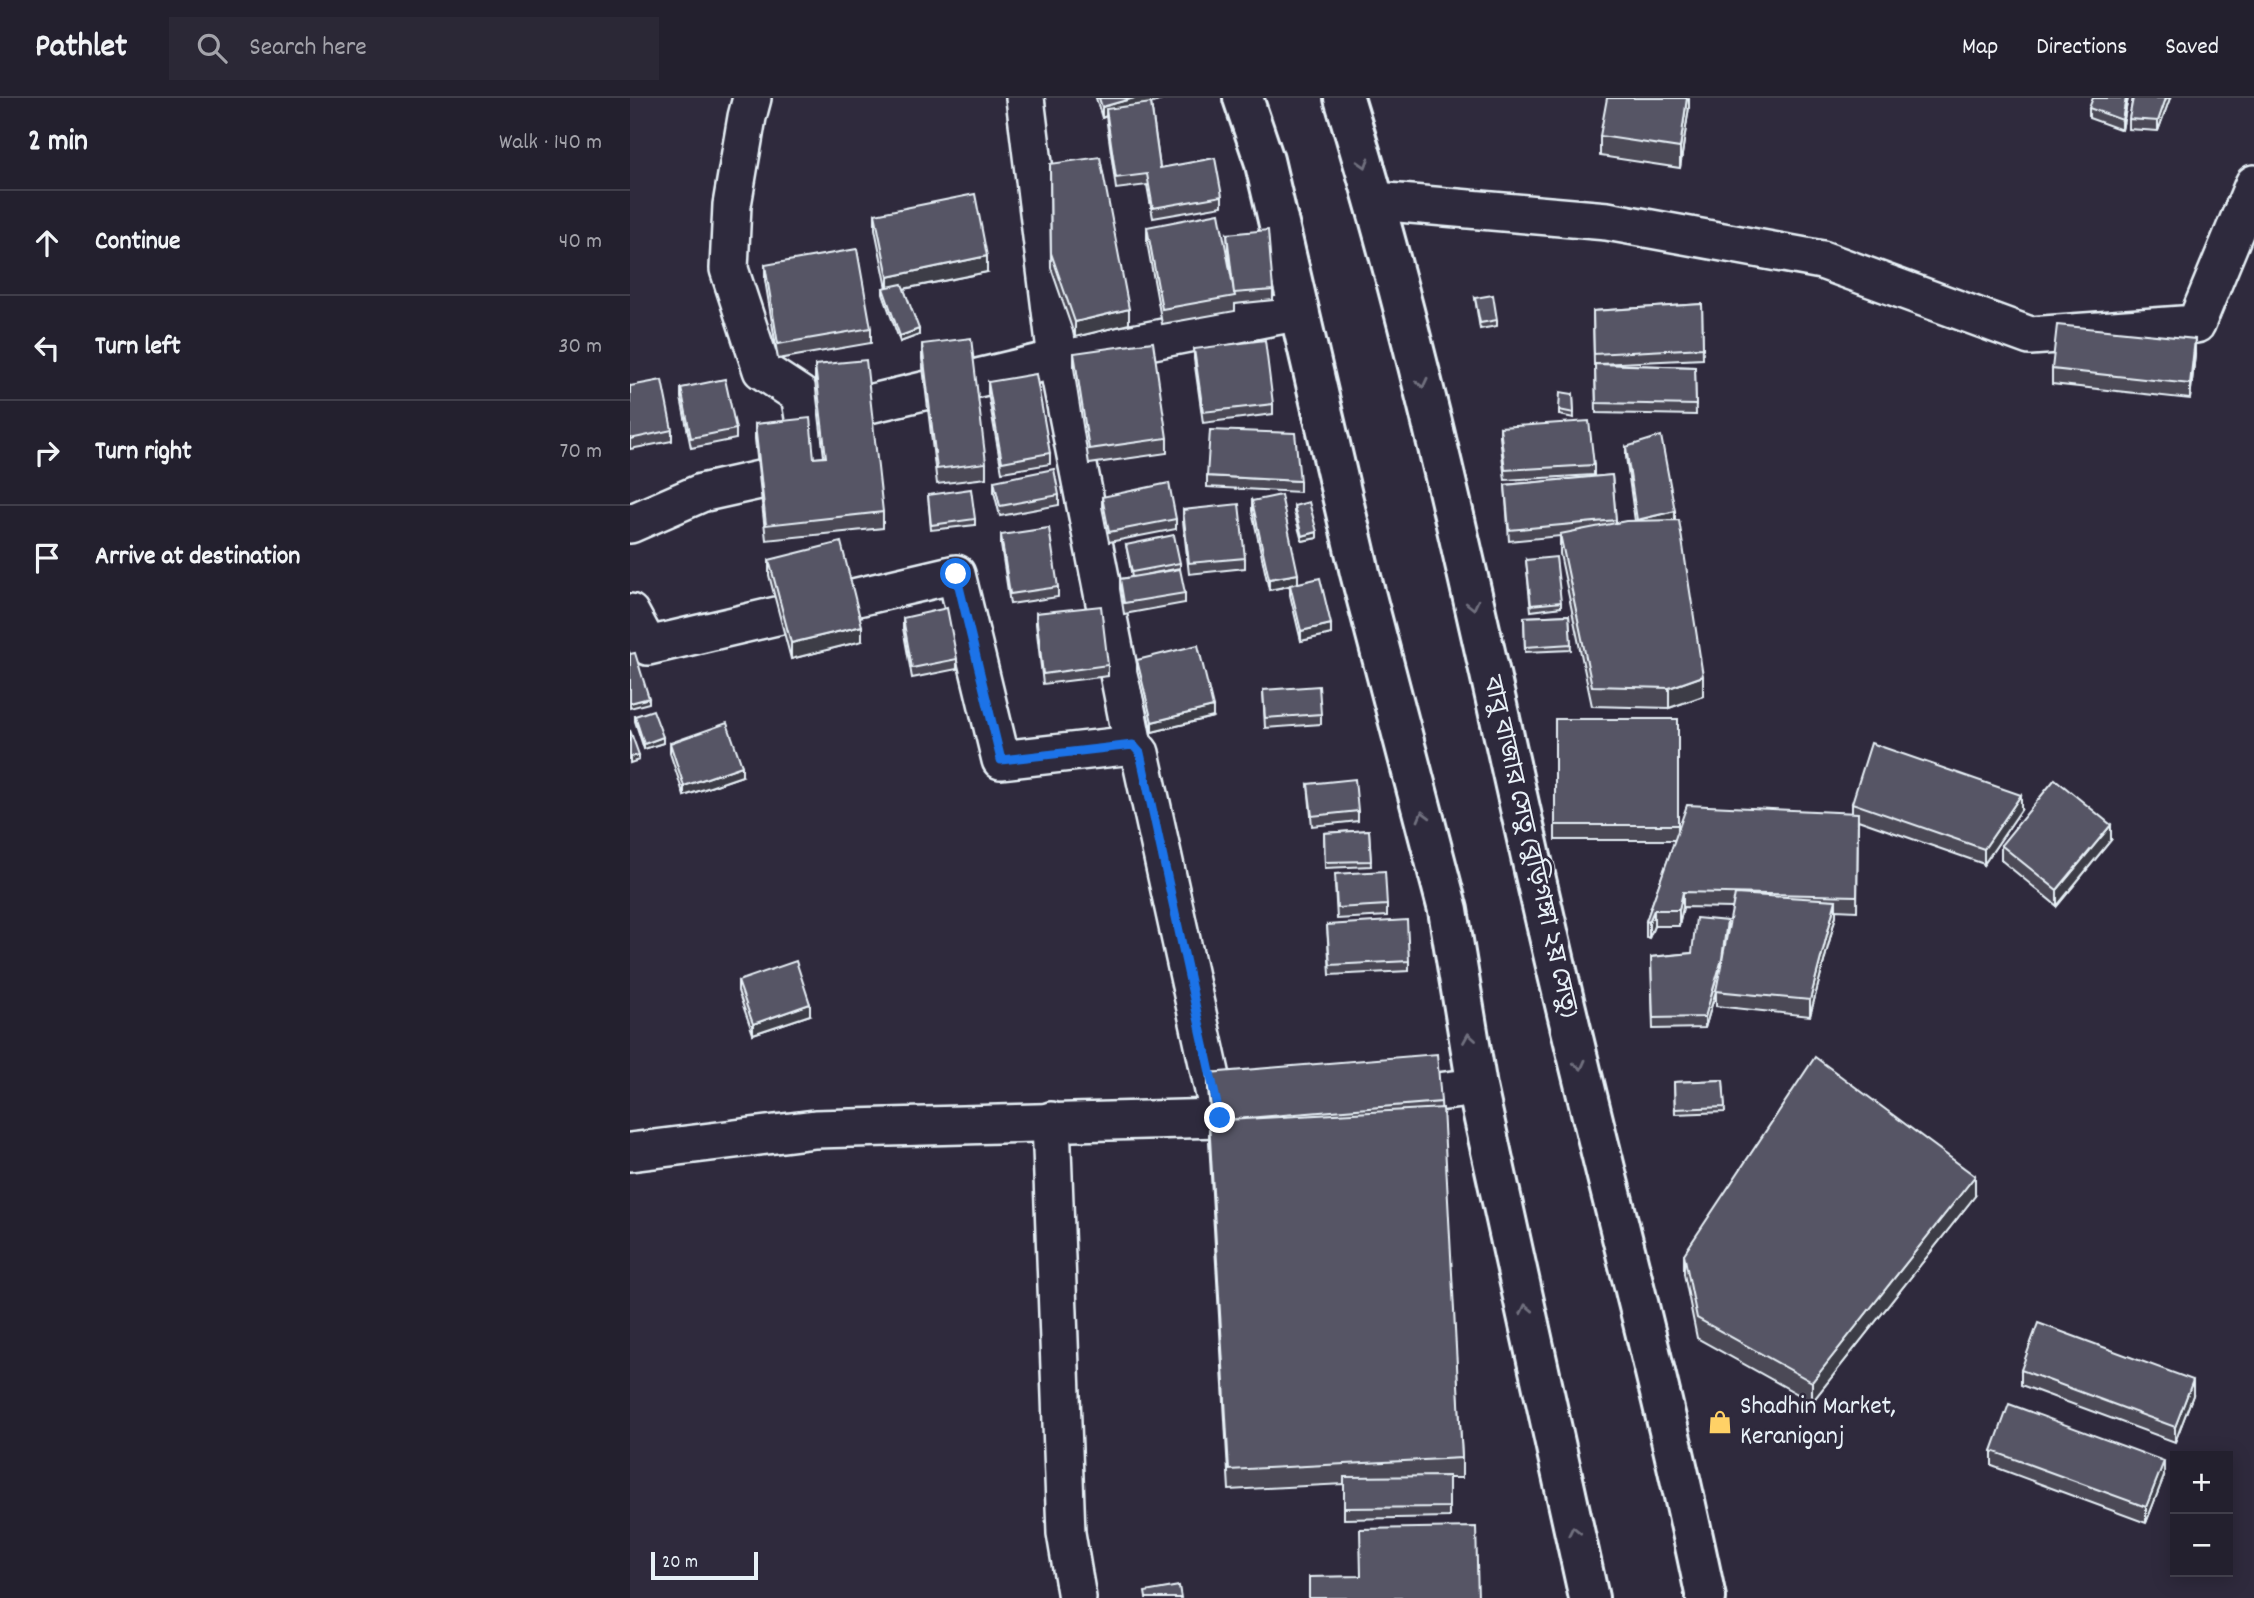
<!DOCTYPE html>
<html lang="en">
<head>
<meta charset="utf-8">
<style>
	body { margin:0; font-family:Dekko,"Noto Sans Bengali",sans-serif; background:#2b2836; color:#f1f3f6 }
	.controls { position:absolute; right:21px; bottom:21px; display:grid; overflow:hidden; border-radius:0px; box-shadow:0 4px 18px #0003 }
	.controls button { width:63px; height:63px; display:grid; place-items:center; padding:0; border:0; border-bottom:2px solid #403e4a; background:#23202e; color:#f1f3f6; font:35px sans-serif }
	.scale { position:absolute; left:21px; bottom:18px; width:107px; box-sizing:border-box; padding-left:7px; border:4px solid #e8f1f8; border-top:0; font-size:19px; line-height:24px; white-space:nowrap; color:#e8f1f8; -webkit-text-stroke:5px #2f2a3d; paint-order:stroke }
	.stop { position:absolute; width:21px; height:21px; margin:-16px; border:5px solid #1a73e8; border-radius:50%; background:#fff }
	.stop.end { background:#1a73e8; border-color:#fff; box-shadow:0 2px 7px #0008 }
	.list { margin:0; padding:0; list-style:none }
	h2 { display:flex; justify-content:space-between; align-items:center; height:91px; margin:0; padding:0 28px; font-size:30px }
	h2 small { font-size:23px; font-weight:400; color:#a3a3aa }
	.list li { display:grid; grid-template-columns:46px 1fr auto; gap:21px; align-items:center; box-sizing:border-box; height:105px; padding:0 28px; border-top:2px solid #403e4a }
	.list b { display:block; font-size:26px; white-space:nowrap }
	.list em { font-size:23px; font-style:normal; color:#a3a3aa }
	.icon { flex:none; width:38px; height:38px; fill:none; stroke:currentColor; stroke-width:2; stroke-linecap:round; stroke-linejoin:round }
	.map { position:relative; flex:none; width:1624px; height:1500px; overflow:hidden }
	header { display:flex; align-items:center; gap:42px; box-sizing:border-box; height:98px; padding:0 35px; background:#23202e; border-bottom:2px solid #403e4a }
	header strong { font-size:33px }
	nav { display:flex; gap:38px; margin-inline-start:auto; font-size:24px }
	.search { width:490px; height:63px; background:#2b2836; display:flex; align-items:center; gap:18px; box-sizing:border-box; padding:0 24px; border-radius:0px; color:#a3a3aa; font-size:26px }
	main { display:flex }
	aside { flex:1; background:#23202e }
	.map>svg:first-child { display:block }
	.lines { fill:none; stroke-linecap:round; stroke-linejoin:round }
	.minor-casing { stroke:#e8f1f8; stroke-width:42 }
	.trunk-casing { stroke:#e8f1f8; stroke-width:44 }
	.minor { stroke:#2f2a3d; stroke-width:37 }
	.trunk { stroke:#2f2a3d; stroke-width:38 }
	.wall { fill:#4b4957; stroke:#e8f1f8; stroke-width:2 }
	.shaded-wall { fill:#3d3c47; stroke:#e8f1f8; stroke-width:2 }
	.building { fill:#575565; stroke:#e8f1f8; stroke-width:2 }
	.oneway { stroke:#70707e }
	.route { stroke:#1a73e8; stroke-width:9 }
	.labels { text-anchor:middle; dominant-baseline:central; stroke-width:5; stroke-linejoin:round; paint-order:stroke }
	.street-label { font-size:26px; fill:#e8f1f8; stroke:#2f2a3d }
	.poi-label { font-size:26px; fill:#e8f1f8; stroke:#2f2a3d; text-anchor:start }
</style>
</head>
<body>
<header>
<strong>Pathlet</strong>
<div class="search"><svg class="icon" aria-label="search" viewBox="0 0 24 24"><circle cx="10" cy="10" r="6"/><path d="M15 15l6 6"/></svg>Search here</div>
<nav><a>Map</a><a>Directions</a><a>Saved</a></nav>
</header>
<main>
<aside>
<h2>2 min<small>Walk · 140 m</small></h2>
<ul class="list">
<li><svg class="icon" aria-label="ahead" viewBox="0 0 24 24"><path d="M12 20V5M6 11l6-6 6 6"/></svg><div><b>Continue</b></div><em>40 m</em></li>
<li><svg class="icon" aria-label="left" viewBox="0 0 24 24"><path d="M17 20v-9H6M10 6l-5 5 5 5"/></svg><div><b>Turn left</b></div><em>30 m</em></li>
<li><svg class="icon" aria-label="right" viewBox="0 0 24 24"><path d="M7 20v-9h11M14 6l5 5-5 5"/></svg><div><b>Turn right</b></div><em>70 m</em></li>
<li><svg class="icon" aria-label="arrive" viewBox="0 0 24 24"><path d="M6 21V4h12l-3 4 3 4H6"/></svg><div><b>Arrive at destination</b></div></li>
</ul>
</aside>
<div class="map">
<svg width="1624" height="1500" viewBox="0 0 1624 1500">
	<rect width="100%" height="100%" fill="#2f2a3d"/>
	<filter id="ink" filterUnits="userSpaceOnUse"><feTurbulence type="fractalNoise" baseFrequency=".0143" numOctaves="2"/><feDisplacementMap in="SourceGraphic" scale="14" xChannelSelector="R" yChannelSelector="G"/><feConvolveMatrix kernelMatrix="1 2 1 2 8 2 1 2 1" color-interpolation-filters="sRGB"/></filter>
	<g filter="url(#ink)">
		<g class="lines">
			<g class="minor-casing">
				<g id="minor">
					<path d="M122 0 117 19 102 107 99 171 132 272 170 297 183 369"/>
					<path d="M395 0 427 261 503 647 510 655 590 1020 595 1019"/>
					<path d="M746 103 977 123 1192 162 1400 238 1566 226 1624 86"/>
					<path d="M218 338 222 310 427 261 670 213"/>
					<path d="M0 426 71 395 179 371"/>
					<path d="M0 515 18 548 326 476 371 662 503 647"/>
					<path d="M760 1000 847 989"/>
					<path d="M421 1023 436 1435 447 1500"/>
					<path d="M0 1054 185 1031 590 1020"/>
				</g>
			</g>
			<g class="trunk-casing">
				<g id="trunk">
					<path d="M613 0 634 62 730 475 818 812 847 989 959 1500"/>
					<path d="M714 0C800 279 856 567 922 851 972 1068 1031 1282 1076 1500"/>
				</g>
			</g>
			<use href="#minor" class="minor"/>
			<use href="#trunk" class="trunk"/>
		</g>
		<g class="wall">
			<path d="M466 0H539L521 5 530 70 592 98V108L523 120 517 87 486 91 476 18 472 20Z"/>
			<path d="M1059 0V9L1050 70 970 58V38Z"/>
			<path d="M1498 0 1492 32 1459 20V10Z"/>
			<path d="M1503 0H1540L1528 33 1499 31V21Z"/>
			<path d="M420 66 499 226 445 239 421 170Z"/>
			<path d="M245 116 357 174 274 191 289 237 270 244 253 196V190H257L245 131Z"/>
			<path d="M517 129 599 166 597 136 643 192V202L605 206V213L532 226 517 144Z"/>
			<path d="M135 167 241 230V245L148 261 135 182Z"/>
			<path d="M845 200 867 222V228L850 231Z"/>
			<path d="M1072 206 1073 261 969 266 1065 269 1066 317 966 315 965 267H964L963 213Z"/>
			<path d="M292 246 356 365V380L307 386 292 261Z"/>
			<path d="M564 251 643 306V316L573 325 564 261Z"/>
			<path d="M444 255 537 340V355L459 366 444 270Z"/>
			<path d="M1565 257 1560 301 1422 286V271Z"/>
			<path d="M185 267 253 414V430L136 442 125 341V326L184 360 194 359 185 283Z"/>
			<path d="M358 284 420 355V366L372 374 358 295Z"/>
			<path d="M0 288 42 332V343L0 351Z"/>
			<path d="M51 290 106 331V341L61 350 51 300Z"/>
			<path d="M943 296 944 320 929 317V312Z"/>
			<path d="M870 329 964 367V377L875 382 870 339Z"/>
			<path d="M996 349 1045 422 1073 598 1039 610 962 608 930 456V438L879 443 875 387 982 377 986 425 1005 423 996 359Z"/>
			<path d="M577 378 670 383V394L577 389Z"/>
			<path d="M364 383 429 397V407L370 418 364 394Z"/>
			<path d="M298 397 345 421V427L301 432Z"/>
			<path d="M472 399 546 421V431L479 444 472 409Z"/>
			<path d="M622 403 668 485 701 536 671 543 660 497V488L639 492 622 413Z"/>
			<path d="M664 408 687 440 672 443 664 414Z"/>
			<path d="M553 412 615 460V470L559 476 553 423Z"/>
			<path d="M371 437 428 489V499L380 506 371 447Z"/>
			<path d="M496 447 550 465V470L519 476 555 495V505L494 516 490 491V481L502 479Z"/>
			<path d="M139 462 232 543 161 561 139 477Z"/>
			<path d="M896 462 931 504V509L901 513Z"/>
			<path d="M406 515 478 567V578L413 586 406 526Z"/>
			<path d="M939 517 941 552 895 554 894 519Z"/>
			<path d="M273 520 327 561V571L282 580 273 530Z"/>
			<path d="M507 562 583 619 522 634 507 572Z"/>
			<path d="M633 592 691 616V626L635 630Z"/>
			<path d="M5 618 33 645 14 651 5 623Z"/>
			<path d="M925 621H1048V732L1222 715V705L1391 712 1354 766 1228 722 1227 813 1206 812V817L1180 918 1086 908V893L1088 886 1075 930 1023 931 1021 859 1062 855 1097 834 1094 854 1103 810 1053 809 1049 828H1024L1019 840 1016 839V823L1045 742H925Z"/>
			<path d="M40 645 112 678 54 698 40 655Z"/>
			<path d="M678 686 728 713V723L682 728Z"/>
			<path d="M739 732 741 768 695 770 694 735Z"/>
			<path d="M1481 742 1427 808 1371 762V747Z"/>
			<path d="M705 786 757 807V818L707 821Z"/>
			<path d="M697 827 779 863V873L700 877Z"/>
			<path d="M108 883 180 917 123 936 108 893Z"/>
			<path d="M578 975 811 1004 832 1360V1380H819V1419L714 1421V1386L599 1392 579 1043V1023H581L578 991Z"/>
			<path d="M1093 982 1095 1014 1045 1016 1044 984Z"/>
			<path d="M1345 1098 1182 1304 1067 1240 1054 1176V1156Z"/>
			<path d="M1391 1272 1563 1297 1545 1344 1391 1287Z"/>
			<path d="M1362 1353 1534 1378 1516 1425 1362 1368Z"/>
		</g>
		<g class="shaded-wall">
			<path d="M504 0H539L477 18 476 11V18L472 20V9Z"/>
			<path d="M1057 0H1059V9L1050 70V50Z"/>
			<path d="M1496 0H1498L1492 32V22Z"/>
			<path d="M1536 0H1540L1528 33V23Z"/>
			<path d="M357 158V174L258 194V179Z"/>
			<path d="M499 211V226L445 239V224Z"/>
			<path d="M289 231V237L270 244V238Z"/>
			<path d="M1565 241V257L1560 301V286Z"/>
			<path d="M1045 413V424L1007 432V422Z"/>
			<path d="M687 434V440L672 443V438Z"/>
			<path d="M668 476V486L639 492V481Z"/>
			<path d="M701 526V536L671 543V533Z"/>
			<path d="M232 528V543L161 561V545Z"/>
			<path d="M1073 578V598L1039 610V590Z"/>
			<path d="M19 600V605L0 610V605Z"/>
			<path d="M583 609V619L522 634V624Z"/>
			<path d="M33 639V645L14 651V646Z"/>
			<path d="M9 657V662L0 665V659Z"/>
			<path d="M112 668V678L54 698V688Z"/>
			<path d="M1391 697V712L1354 766V751Z"/>
			<path d="M1481 727V742L1427 808V792Z"/>
			<path d="M1053 794V809L1049 828V812Z"/>
			<path d="M1206 802V817L1180 918V902Z"/>
			<path d="M1024 812V828L1019 840V824Z"/>
			<path d="M1097 823V834L1092 872 1075 930V919Z"/>
			<path d="M180 906V917L123 936V926Z"/>
			<path d="M1345 1078V1098L1182 1304V1284Z"/>
			<path d="M1563 1282V1297L1545 1344V1329Z"/>
			<path d="M1534 1363V1378L1516 1425V1409Z"/>
		</g>
		<g class="building">
			<path d="M469 0H504L472 9Z"/>
			<path d="M977 0H1057L1050 50 970 38Z"/>
			<path d="M1463 0H1496L1492 22 1459 10Z"/>
			<path d="M1503 0H1536L1528 23 1499 21Z"/>
			<path d="M521 5 530 70 585 60 592 98 523 110 517 76 486 80 476 11Z"/>
			<path d="M470 59 499 211 445 224 421 155 420 66Z"/>
			<path d="M345 96 357 158 258 179 245 116Z"/>
			<path d="M589 115 605 198 532 211 517 129Z"/>
			<path d="M638 132 643 192 604 195 597 136Z"/>
			<path d="M227 151 241 230 148 246 135 167Z"/>
			<path d="M272 186 289 231 270 238 253 190Z"/>
			<path d="M863 197 867 222 850 225 845 200Z"/>
			<path d="M1072 206 1073 250 964 256 963 213Z"/>
			<path d="M1427 227 1565 241 1560 286 1422 271Z"/>
			<path d="M341 240 356 365 307 371 292 246Z"/>
			<path d="M635 242 643 306 573 314 564 251Z"/>
			<path d="M523 244 537 340 459 351 444 255Z"/>
			<path d="M236 262 253 414 136 427 125 326 180 320 184 360 196 359 185 267Z"/>
			<path d="M965 266 1065 269 1066 307 966 305Z"/>
			<path d="M406 276 420 355 372 364 358 284Z"/>
			<path d="M95 281 106 331 61 340 51 290Z"/>
			<path d="M32 282 42 332 0 341V288Z"/>
			<path d="M930 294 943 296 944 315 929 312Z"/>
			<path d="M959 323 964 367 875 372 870 329Z"/>
			<path d="M580 332 665 335 670 383 577 378Z"/>
			<path d="M1031 338 1045 413 1007 422 996 349Z"/>
			<path d="M424 371 429 397 370 408 364 383Z"/>
			<path d="M982 377 986 422 879 432 875 387Z"/>
			<path d="M539 385 546 421 479 434 472 399Z"/>
			<path d="M341 391 345 421 301 427 298 397Z"/>
			<path d="M651 397 668 476 639 481 622 403Z"/>
			<path d="M679 404 687 434 672 438 664 408Z"/>
			<path d="M609 406 615 460 559 465 553 412Z"/>
			<path d="M1049 422 1073 578 1039 590 962 588 930 436 996 423Z"/>
			<path d="M419 430 428 489 380 496 371 437Z"/>
			<path d="M544 437 550 465 502 474 496 447Z"/>
			<path d="M211 444 232 528 161 545 139 462Z"/>
			<path d="M926 459 931 504 901 507 896 462Z"/>
			<path d="M550 471 555 495 494 505 490 481Z"/>
			<path d="M690 480 701 526 671 533 660 487Z"/>
			<path d="M471 508 478 567 413 576 406 515Z"/>
			<path d="M317 510 327 561 282 570 273 520Z"/>
			<path d="M939 517 941 546 895 549 894 519Z"/>
			<path d="M568 547 583 609 522 624 507 562Z"/>
			<path d="M5 555 19 600 0 605V556Z"/>
			<path d="M689 588 691 616 635 620 633 592Z"/>
			<path d="M23 612 33 639 14 646 5 618Z"/>
			<rect x="925" y="621" width="123" height="106"/>
			<path d="M97 625 112 668 54 688 40 645Z"/>
			<path d="M0 632 9 657 0 659Z"/>
			<path d="M1241 645 1391 697 1354 751 1222 705Z"/>
			<path d="M725 681 728 713 682 718 678 686Z"/>
			<path d="M1425 681 1481 727 1427 792 1371 747Z"/>
			<path d="M1057 707 1228 715 1227 798 1053 794 1049 812H1024L1019 824 1016 823Z"/>
			<path d="M739 732 741 763 695 764 694 735Z"/>
			<path d="M755 773 757 807 707 810 705 776Z"/>
			<path d="M1105 796 1206 802 1180 902 1086 893Z"/>
			<path d="M1066 820 1097 823 1092 861 1075 919 1023 920 1021 859 1062 855Z"/>
			<path d="M777 822 779 863 700 867 697 827Z"/>
			<path d="M166 863 180 906 123 926 108 883Z"/>
			<path d="M807 956 811 1004 582 1023 578 975Z"/>
			<path d="M1185 959 1345 1078 1182 1284 1067 1220 1054 1156Z"/>
			<path d="M1093 982 1095 1009 1045 1011 1044 984Z"/>
			<path d="M813 1010 832 1360 599 1372 579 1023Z"/>
			<path d="M1408 1225 1563 1282 1545 1329 1391 1272Z"/>
			<path d="M1379 1306 1534 1363 1516 1409 1362 1353Z"/>
			<path d="M819 1378V1409L714 1410V1379Z"/>
			<path d="M846 1429 848 1500H679V1479L731 1478 730 1431Z"/>
			<path d="M549 1488 551 1500H516L515 1494Z"/>
		</g>
		<defs><path id="oneway-chevron" d="M-2-3.5L2.5 0L-2 3.5" fill="none" stroke-width="1.6" stroke-linecap="round" stroke-linejoin="round" transform="scale(1.75)"/></defs>
		<g class="oneway">
			<use href="#oneway-chevron" transform="translate(734 65) rotate(73)"/>
			<use href="#oneway-chevron" transform="translate(792 285) rotate(77)"/>
			<use href="#oneway-chevron" transform="translate(843 507) rotate(77)"/>
			<use href="#oneway-chevron" transform="translate(793 718) rotate(-105)"/>
			<use href="#oneway-chevron" transform="translate(839 940) rotate(-99)"/>
			<use href="#oneway-chevron" transform="translate(950 967) rotate(76)"/>
			<use href="#oneway-chevron" transform="translate(896 1211) rotate(-102)"/>
			<use href="#oneway-chevron" transform="translate(944 1433) rotate(-102)"/>
		</g>
	</g>
	<g class="lines" filter="url(#ink)">
		<path class="route" d="M326 476 371 662 503 647 510 655 590 1020"/>
	</g>
	<defs>
		<g id="shop-bare" transform="scale(1.89)"><path d="M-5-2.5h2.3a2.7 3.5 0 0 1 5.4 0H5L5.5 6h-11ZM-1.5-2.5h3a1.5 2.3 0 0 0-3 0Z" fill="#ffd166" stroke="#2f2a3d" stroke-width="2.5" paint-order="stroke"/></g>
	</defs>
	<g fill-rule="evenodd">
		<use href="#shop-bare" x="1090" y="1324"/>
	</g>
	<g class="labels">
		<g class="street-label">
			<text transform="translate(899 749) rotate(77)">বাবু বাজার সেতু (বুড়িগঙ্গা ২য় সেতু)</text>
		</g>
		<g class="poi-label">
			<text x="1110" y="1309">Shadhin Market,<tspan x="1110" dy="30">Keraniganj</tspan></text>
		</g>
	</g>
</svg>
<div class="controls">
<button>+</button>
<button>−</button>
</div>
<div class="scale">20 m</div>
<div class="stop" style="left:326px;top:476px"></div>
<div class="stop end" style="left:590px;top:1020px"></div>
</div>
</main>
</body>
</html>
